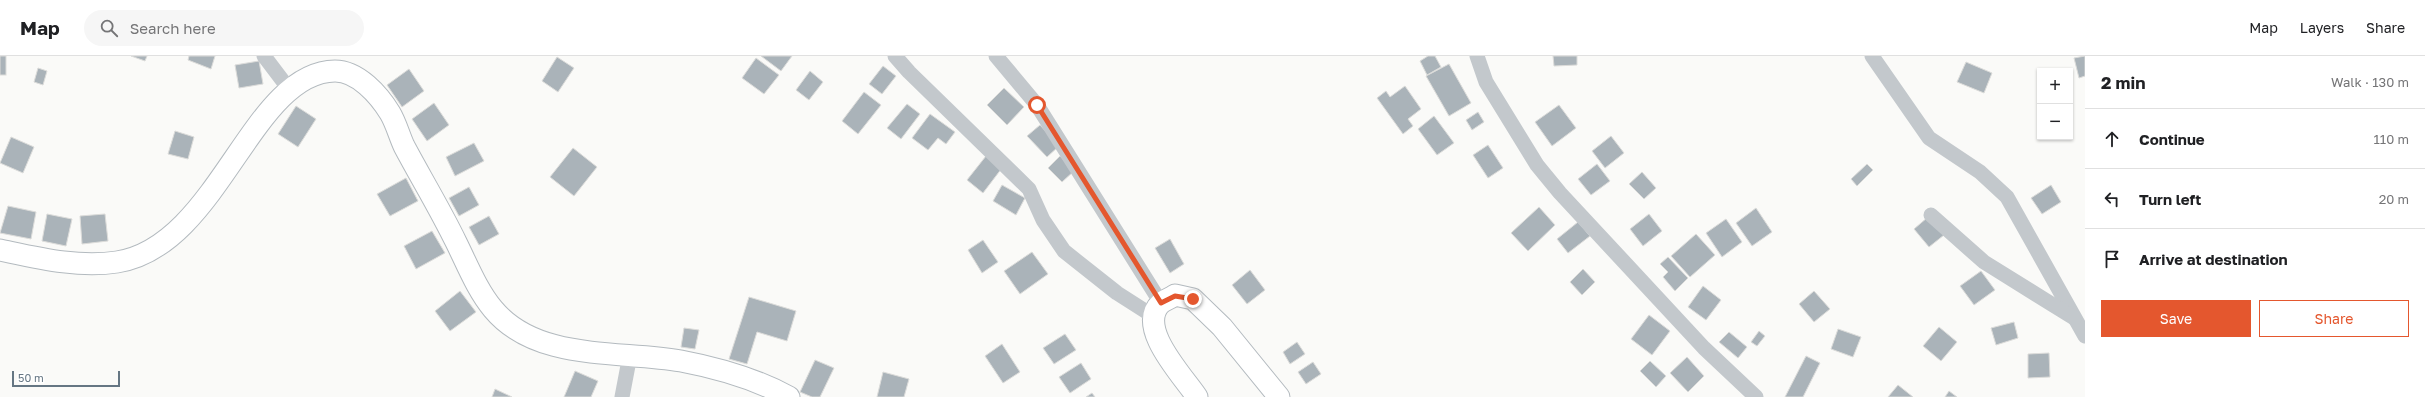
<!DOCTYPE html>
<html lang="en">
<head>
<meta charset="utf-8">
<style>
	body { margin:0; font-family:"Golos Text",sans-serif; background:#f6f6f6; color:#202124 }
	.controls { position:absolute; right:12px; top:12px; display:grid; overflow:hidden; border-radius:0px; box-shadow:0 1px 3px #0004 }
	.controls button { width:36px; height:36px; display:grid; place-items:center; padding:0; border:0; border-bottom:1px solid #e0e0e0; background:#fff; color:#202124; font:20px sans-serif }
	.scale { position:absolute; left:12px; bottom:10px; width:108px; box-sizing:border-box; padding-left:4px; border:2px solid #657683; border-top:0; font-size:11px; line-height:14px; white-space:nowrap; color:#657683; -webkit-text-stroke:3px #fff; paint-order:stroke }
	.stop { position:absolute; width:12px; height:12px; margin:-9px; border:3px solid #e4572e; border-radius:50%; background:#fff }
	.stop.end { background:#e4572e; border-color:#fff; box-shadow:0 1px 4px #0008 }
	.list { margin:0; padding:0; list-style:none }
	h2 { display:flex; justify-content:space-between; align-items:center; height:52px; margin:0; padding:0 16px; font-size:17px }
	h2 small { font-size:13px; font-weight:400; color:#757577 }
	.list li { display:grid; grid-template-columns:26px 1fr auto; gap:12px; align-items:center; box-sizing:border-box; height:60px; padding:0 16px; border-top:1px solid #e0e0e0 }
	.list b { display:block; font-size:15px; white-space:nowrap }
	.list em { font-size:13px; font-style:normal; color:#757577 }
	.actions { display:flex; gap:8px; padding:12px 16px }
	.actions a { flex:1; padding:9px 0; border:1px solid #e4572e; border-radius:0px; text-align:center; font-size:14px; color:#e4572e }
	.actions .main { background:#e4572e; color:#fff }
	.icon { flex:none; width:22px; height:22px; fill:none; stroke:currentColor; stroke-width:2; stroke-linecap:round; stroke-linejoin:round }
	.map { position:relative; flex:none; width:2085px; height:341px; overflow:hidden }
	header { display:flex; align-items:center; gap:24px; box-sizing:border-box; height:56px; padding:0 20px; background:#fff; border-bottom:1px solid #e0e0e0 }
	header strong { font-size:19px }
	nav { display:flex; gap:22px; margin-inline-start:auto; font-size:14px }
	.search { width:280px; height:36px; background:#f6f6f6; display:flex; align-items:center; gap:10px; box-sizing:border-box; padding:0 14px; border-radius:22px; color:#757577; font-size:15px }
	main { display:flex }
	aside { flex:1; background:#fff }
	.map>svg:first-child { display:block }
	.building { fill:#aab3b9; stroke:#dcdcda }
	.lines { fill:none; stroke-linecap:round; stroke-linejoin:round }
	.secondary-casing { stroke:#b3babf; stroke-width:23 }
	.street { stroke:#c3c8cc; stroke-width:15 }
	.secondary { stroke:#fff; stroke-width:21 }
	.route { stroke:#e4572e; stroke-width:5 }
</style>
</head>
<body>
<header>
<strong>Map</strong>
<div class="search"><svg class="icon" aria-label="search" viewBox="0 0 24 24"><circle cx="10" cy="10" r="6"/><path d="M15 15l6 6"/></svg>Search here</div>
<nav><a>Map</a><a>Layers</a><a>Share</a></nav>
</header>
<main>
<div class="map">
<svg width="2085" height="341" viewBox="0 0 2085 341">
	<rect width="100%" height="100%" fill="#fafaf8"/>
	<g class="building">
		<rect x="0" y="0" width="6" height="19"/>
		<path d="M131 0H147L145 5Z"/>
		<path d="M189 0H215L211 13 188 4Z"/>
		<path d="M761 0H792L781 15Z"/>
		<path d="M1428 0H1435L1441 11 1427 19 1420 5Z"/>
		<path d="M1553 0H1577V9L1554 10Z"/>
		<path d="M2085 0V20L2079 22 2074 2Z"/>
		<path d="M557 1 574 12 558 36 542 25Z"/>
		<path d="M756 2 779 19 764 38 742 22Z"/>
		<path d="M259 5 263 28 239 32 235 9Z"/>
		<path d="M1966 6 1992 17 1984 37 1957 26Z"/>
		<path d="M1449 8 1471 47 1449 60 1426 20Z"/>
		<path d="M883 10 896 20 882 38 869 28Z"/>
		<path d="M38 12 47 15 43 29 34 26Z"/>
		<path d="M409 13 424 35 402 51 387 29Z"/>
		<path d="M810 15 823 26 809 44 796 34Z"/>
		<path d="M1405 30 1421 53 1408 63 1413 70 1403 78 1377 42 1386 35 1390 41Z"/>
		<path d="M1004 32 1024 51 1007 69 987 49Z"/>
		<path d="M864 36 881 49 858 78 842 65Z"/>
		<path d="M434 47 449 69 427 85 412 63Z"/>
		<path d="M907 48 920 58 901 83 887 72Z"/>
		<path d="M1559 49 1576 72 1552 90 1535 66Z"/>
		<path d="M296 50 316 63 298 91 278 78Z"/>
		<path d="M1478 56 1484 66 1472 74 1466 64Z"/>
		<path d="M930 58 955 76 946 88 938 82 928 94 912 82Z"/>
		<path d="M1434 60 1454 87 1437 99 1418 73Z"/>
		<path d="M1040 69 1059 90 1047 101 1027 80Z"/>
		<path d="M175 75 194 81 188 103 168 98Z"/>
		<path d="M1611 80 1624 97 1605 112 1592 95Z"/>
		<path d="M11 81 34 91 23 117 0 107Z"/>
		<path d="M474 87 484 105 455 120 446 101Z"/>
		<path d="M1488 89 1503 112 1488 122 1473 99Z"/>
		<path d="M573 92 597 111 574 140 550 121Z"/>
		<path d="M986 100 1002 112 983 137 967 124Z"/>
		<path d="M1060 100 1074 115 1062 126 1048 112Z"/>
		<path d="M1597 108 1610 125 1591 139 1578 123Z"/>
		<path d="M1867 108 1873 114 1857 130 1851 123Z"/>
		<path d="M1642 116 1656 132 1644 143 1629 128Z"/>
		<path d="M406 122 418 145 390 160 377 138Z"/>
		<path d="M1002 129 1025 142 1016 159 993 145Z"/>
		<path d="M2051 129 2061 146 2042 158 2031 142Z"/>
		<path d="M469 131 479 149 459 160 449 142Z"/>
		<path d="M8 150 36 156 31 183 0 177Z"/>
		<path d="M1539 151 1555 169 1528 195 1511 177Z"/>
		<path d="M1756 152 1772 176 1752 190 1736 167Z"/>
		<path d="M47 158 72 163 66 190 42 185Z"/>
		<path d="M105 158 108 185 82 188 80 160Z"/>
		<path d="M1649 158 1662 175 1643 190 1630 173Z"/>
		<path d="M489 160 499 178 479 189 469 171Z"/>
		<path d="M1928 161 1944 179 1929 191 1914 173Z"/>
		<path d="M1726 163 1742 186 1722 201 1706 177Z"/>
		<path d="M1578 166 1590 180 1568 197 1557 183Z"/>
		<path d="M432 175 445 197 416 213 404 190Z"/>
		<path d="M1696 178 1715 199 1690 221 1671 200Z"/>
		<path d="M1170 183 1184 208 1170 217 1155 192Z"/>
		<path d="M983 184 998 206 982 217 968 194Z"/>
		<path d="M1032 196 1048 218 1020 238 1004 215Z"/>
		<path d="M1668 201 1688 222 1675 235 1663 221 1668 216 1660 208Z"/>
		<path d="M1583 213 1595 226 1582 239 1570 226Z"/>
		<path d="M1250 214 1265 234 1247 248 1232 229Z"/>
		<path d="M1981 215 1995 234 1974 249 1960 230Z"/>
		<path d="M1703 230 1721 244 1706 264 1688 251Z"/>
		<path d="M460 235 476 256 450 275 435 255Z"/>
		<path d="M1814 235 1830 253 1814 266 1799 248Z"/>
		<path d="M749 241 796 255 787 285 757 276 747 308 729 303Z"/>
		<path d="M1649 259 1670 275 1652 299 1631 283Z"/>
		<path d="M2014 266 2018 282 1996 289 1991 272Z"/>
		<path d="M1939 271 1957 286 1941 305 1923 290Z"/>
		<path d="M684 272 699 274 695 293 681 291Z"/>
		<path d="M1838 273 1861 281 1853 301 1831 293Z"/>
		<path d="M1759 275 1765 280 1757 290 1751 286Z"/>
		<path d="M1729 276 1747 291 1738 302 1719 286Z"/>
		<path d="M1065 278 1076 294 1054 308 1043 292Z"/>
		<path d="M1297 286 1305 298 1290 308 1283 296Z"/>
		<path d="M1002 288 1020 316 1003 327 985 300Z"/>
		<path d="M2049 297 2050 321 2028 322V298Z"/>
		<path d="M1806 300 1820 307 1803 341H1785Z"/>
		<path d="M1687 301 1704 320 1688 336 1670 317Z"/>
		<path d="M815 304 834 312 820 341H812L800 336Z"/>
		<path d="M1650 305 1666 320 1656 331 1640 315Z"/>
		<path d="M1313 306 1321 318 1306 328 1298 316Z"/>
		<path d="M1081 307 1091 323 1070 337 1059 321Z"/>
		<path d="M575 315 598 325 591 341H564Z"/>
		<path d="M883 316 909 323 904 341H877Z"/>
		<path d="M1898 329 1913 341H1888Z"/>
		<path d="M495 333 512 341H492Z"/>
		<path d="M1949 335 1957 341H1945Z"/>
		<path d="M1092 337 1095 341H1086Z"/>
	</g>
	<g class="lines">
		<g class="secondary-casing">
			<g id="secondary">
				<path d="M0 194C38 202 78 212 117 206 219 190 251 16 335 15 358 15 379 39 390 57 396 67 399 79 404 90 421 122 440 153 456 186 467 208 477 234 493 253 537 306 620 294 681 305 718 312 756 323 789 341"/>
				<path d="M1197 341C1184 321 1135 271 1161 247 1165 244 1171 242 1175 239L1193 243 1222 271 1279 341"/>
			</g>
		</g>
		<g class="street">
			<path d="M264 0 289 33"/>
			<path d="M895 0 909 16 1029 133 1043 164 1064 195 1117 237 1153 260"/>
			<path d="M996 0 1037 49 1161 247"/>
			<path d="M1477 0 1486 26 1537 109 1560 137 1704 292 1756 341"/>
			<path d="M1872 0 1929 82 1980 116 2007 141 2085 280"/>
			<path d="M1931 159 1984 206 2074 262"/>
			<path d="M622 341 630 299"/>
		</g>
		<use href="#secondary" class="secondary"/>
	</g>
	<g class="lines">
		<path class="route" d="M1037 49 1161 247 1175 240 1193 243"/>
	</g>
</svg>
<div class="controls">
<button>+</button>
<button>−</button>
</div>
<div class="scale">50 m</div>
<div class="stop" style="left:1037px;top:49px"></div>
<div class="stop end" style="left:1193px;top:243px"></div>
</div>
<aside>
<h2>2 min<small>Walk · 130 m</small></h2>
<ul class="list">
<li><svg class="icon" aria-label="ahead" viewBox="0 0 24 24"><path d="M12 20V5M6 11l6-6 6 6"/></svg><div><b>Continue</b></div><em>110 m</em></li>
<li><svg class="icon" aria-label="left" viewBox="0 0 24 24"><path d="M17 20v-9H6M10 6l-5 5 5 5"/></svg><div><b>Turn left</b></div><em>20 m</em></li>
<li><svg class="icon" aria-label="arrive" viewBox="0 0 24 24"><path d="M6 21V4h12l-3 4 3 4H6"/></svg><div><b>Arrive at destination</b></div></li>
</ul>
<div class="actions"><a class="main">Save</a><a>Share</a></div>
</aside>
</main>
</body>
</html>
